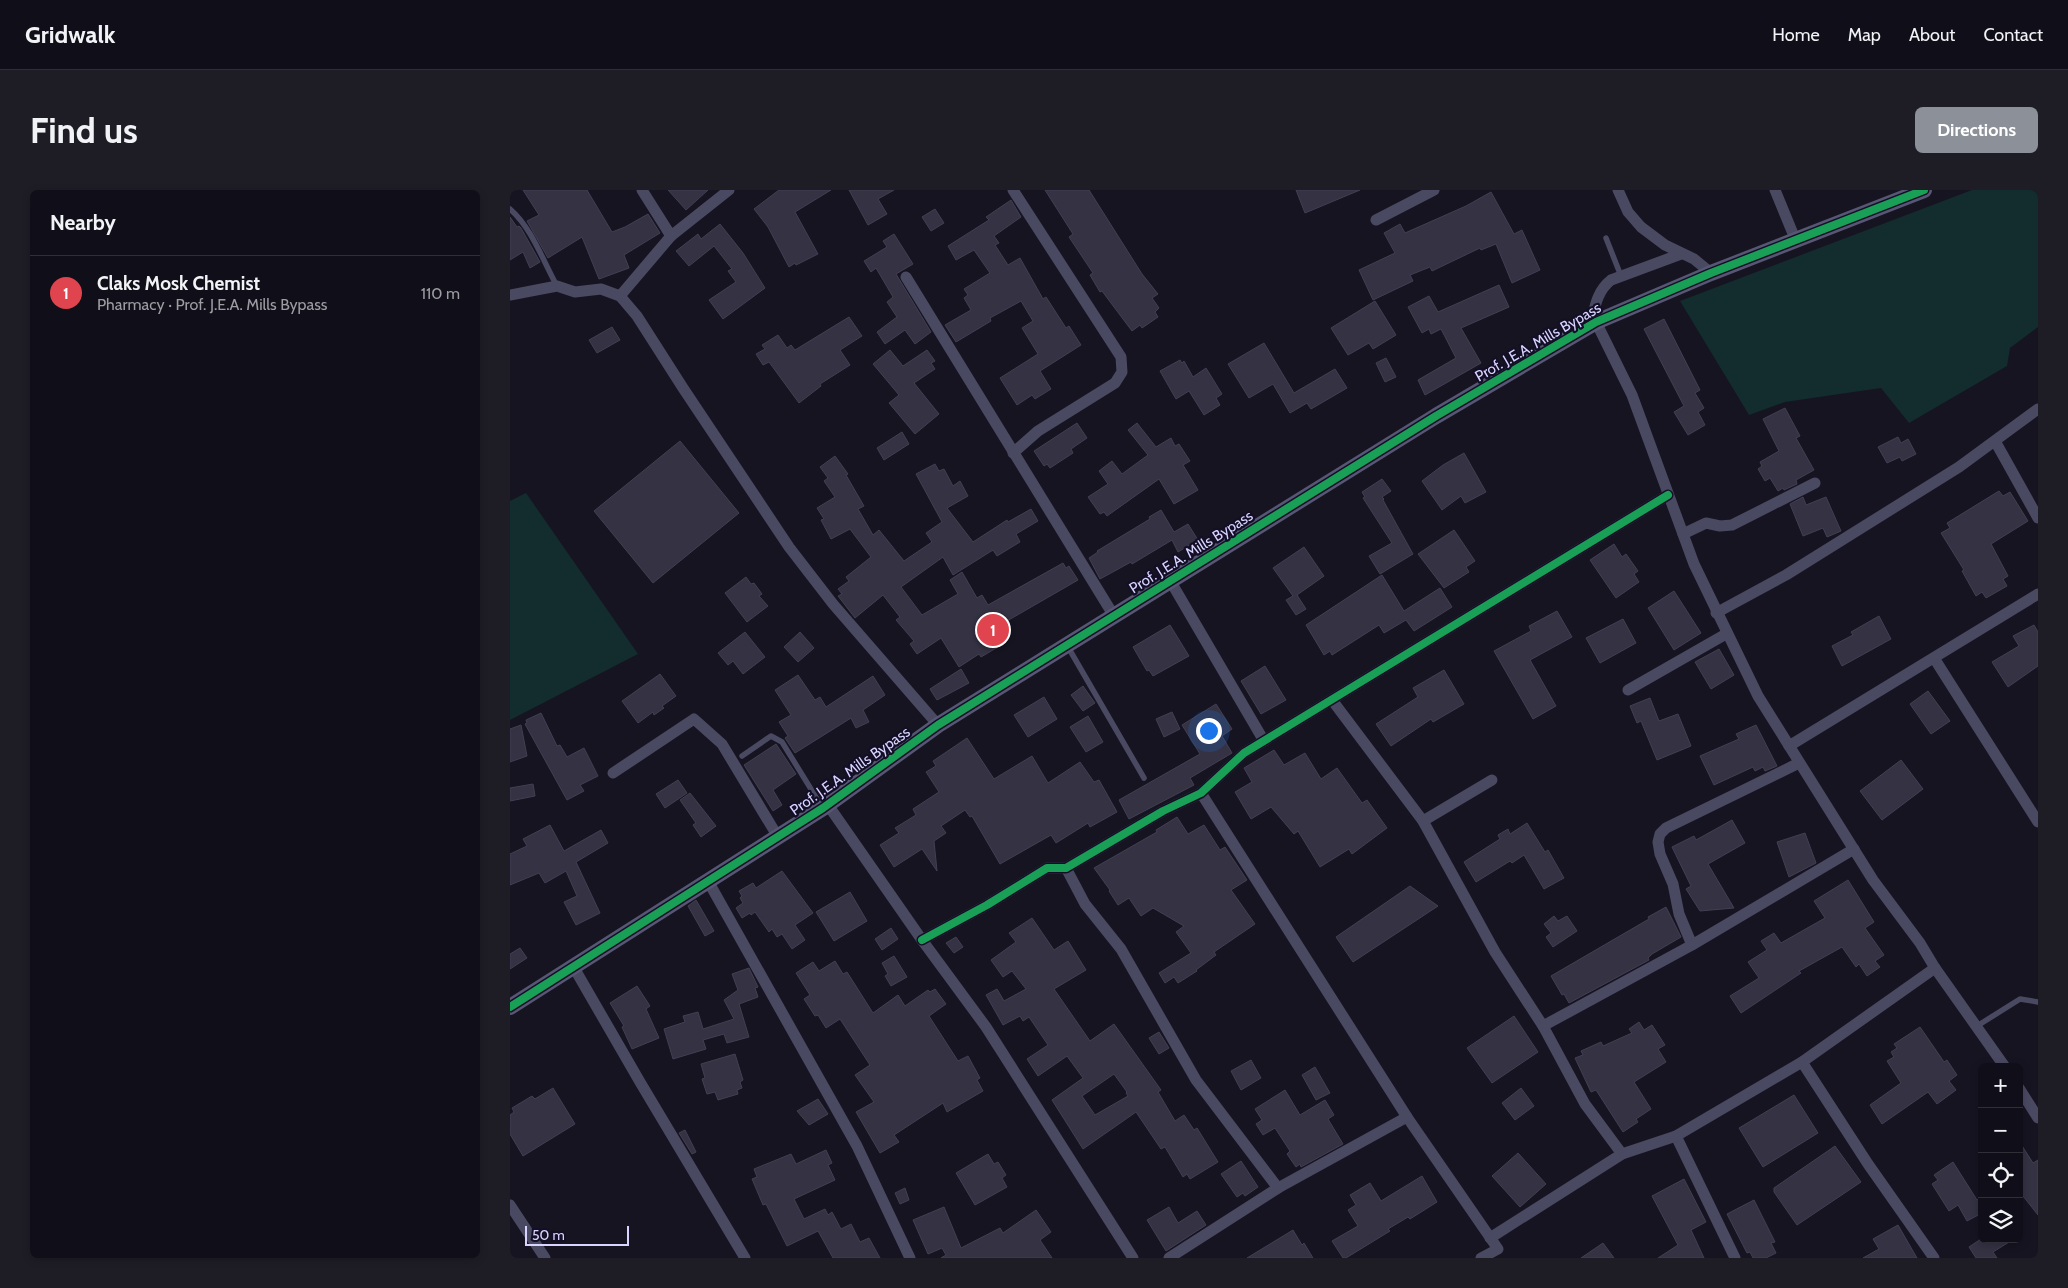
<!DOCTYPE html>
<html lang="en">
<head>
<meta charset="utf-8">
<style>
	body { margin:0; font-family:Cabin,sans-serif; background:#1e1d26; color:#f1f3f6 }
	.controls { position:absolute; right:15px; bottom:15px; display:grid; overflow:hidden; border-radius:8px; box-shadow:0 2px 8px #0003 }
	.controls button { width:45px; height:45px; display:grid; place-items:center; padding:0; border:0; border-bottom:1px solid #302f38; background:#100f19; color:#f1f3f6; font:25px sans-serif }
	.scale { position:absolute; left:15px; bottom:12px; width:104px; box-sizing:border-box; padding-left:5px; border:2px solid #d9d4ff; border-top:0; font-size:14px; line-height:18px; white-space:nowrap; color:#d9d4ff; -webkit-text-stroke:4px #130f26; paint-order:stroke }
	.you { position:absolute; left:698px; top:540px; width:18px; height:18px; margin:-12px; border:4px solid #fff; border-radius:50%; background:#1a73e8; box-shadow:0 0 0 8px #1a73e833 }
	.badge { display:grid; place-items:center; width:32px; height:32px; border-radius:50%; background:#8c9099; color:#fff; font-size:16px; font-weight:700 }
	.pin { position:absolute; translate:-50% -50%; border:2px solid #fff; box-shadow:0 1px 5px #0006 }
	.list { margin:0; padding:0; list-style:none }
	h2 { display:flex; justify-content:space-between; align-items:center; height:65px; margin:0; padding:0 20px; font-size:21px }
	h2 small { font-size:16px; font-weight:400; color:#9c9ca2 }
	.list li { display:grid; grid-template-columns:32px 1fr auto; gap:15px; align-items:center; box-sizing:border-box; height:75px; padding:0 20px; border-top:1px solid #302f38 }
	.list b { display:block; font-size:19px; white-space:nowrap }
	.list p { margin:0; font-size:16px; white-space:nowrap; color:#9c9ca2 }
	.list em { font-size:16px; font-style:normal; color:#9c9ca2 }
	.icon { flex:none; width:28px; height:28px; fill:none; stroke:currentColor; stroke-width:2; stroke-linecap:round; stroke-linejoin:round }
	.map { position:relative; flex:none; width:1528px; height:1068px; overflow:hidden; border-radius:8px }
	header { display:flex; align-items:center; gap:30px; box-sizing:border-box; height:70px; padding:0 25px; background:#100f19; border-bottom:1px solid #302f38 }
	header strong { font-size:24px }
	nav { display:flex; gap:28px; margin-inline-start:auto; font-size:18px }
	.intro { display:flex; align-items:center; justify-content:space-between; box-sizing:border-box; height:120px; padding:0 30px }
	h1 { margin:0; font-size:35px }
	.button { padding:12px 22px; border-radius:8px; background:#8c9099; color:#fff; font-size:18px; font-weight:700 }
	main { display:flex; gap:30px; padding:0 30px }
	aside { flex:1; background:#100f19; border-radius:8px; box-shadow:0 2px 8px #0003 }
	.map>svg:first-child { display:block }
	.green { fill:#132c2d }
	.building { fill:#343243; stroke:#433f54; fill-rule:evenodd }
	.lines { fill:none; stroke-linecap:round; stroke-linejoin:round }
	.lane { stroke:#4a4962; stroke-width:5.5 }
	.street { stroke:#4a4962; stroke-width:11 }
	.secondary { stroke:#575674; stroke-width:16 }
	.cycleway-casing { stroke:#130f26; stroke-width:11 }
	.cycleway { stroke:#1a9f57; stroke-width:8 }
	.labels { text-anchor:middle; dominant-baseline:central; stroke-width:4.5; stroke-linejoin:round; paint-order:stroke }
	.street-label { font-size:15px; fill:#d9d4ff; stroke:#130f26 }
</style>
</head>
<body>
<header>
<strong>Gridwalk</strong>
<nav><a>Home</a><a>Map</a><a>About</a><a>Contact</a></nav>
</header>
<div class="intro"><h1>Find us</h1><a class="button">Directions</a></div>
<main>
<aside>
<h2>Nearby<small></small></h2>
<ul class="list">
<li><span class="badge" style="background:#e0444e">1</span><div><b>Claks Mosk Chemist</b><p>Pharmacy · Prof. J.E.A. Mills Bypass</p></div><em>110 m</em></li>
</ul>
</aside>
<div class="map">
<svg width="1528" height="1068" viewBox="0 0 1528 1068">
	<rect width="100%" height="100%" fill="#161421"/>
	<g class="green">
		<path d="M1462 0H1528V137L1500 158 1497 176 1399 233 1371 198 1275 212 1239 225 1170 111Z"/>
		<path d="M16 303 128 464 0 530V311Z"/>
	</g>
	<g class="building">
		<path d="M13 0H77L102 42 115 37 138 24 150 43 114 65 119 78 89 89 72 47 38 68 17 31 29 25Z"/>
		<path d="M158 0H198L176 20Z"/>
		<path d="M269 0H321L285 22 308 64 286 75 285 73 279 77 258 37 244 19Z"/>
		<path d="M339 0H384L368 9 377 24 358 35Z"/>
		<path d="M535 0H579L632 84 648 104 642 108 649 118 645 122 648 127 632 138 630 135 622 141 592 101 590 102 580 85 583 83 559 47 563 44Z"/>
		<path d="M786 0H850L795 23Z"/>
		<path d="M981 2 1004 44 1012 40 1030 80 1002 93 986 54 971 60 970 58 922 81 920 77 900 85 903 91 863 110 849 80 885 63 874 43 890 34 895 43 956 16Z"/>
		<path d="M501 10 511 27 484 46 489 53 485 55 498 75 510 68 533 109 536 107 556 138 559 136 571 155 530 181 541 199 525 209 522 205 507 215 490 188 528 164 512 138 523 131 511 111 480 128 481 131 446 152 435 135 461 120 454 108 458 105 454 99 480 83 464 60 446 70 438 56 479 30 476 27Z"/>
		<path d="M425 19 434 33 421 41 412 27Z"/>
		<path d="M0 27 7 37 9 36 11 38 30 72 20 78 13 62 0 70Z"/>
		<path d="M210 34 233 63 255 98 213 129 199 110 226 92 218 81 222 79 204 56 179 76 166 61 188 44 191 49Z"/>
		<path d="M384 44 403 74 386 84 421 142 405 154 395 140 375 154 367 142 387 127 377 112 383 107 366 78 361 82 354 71 377 57 373 51Z"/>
		<path d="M989 95 999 117 951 138 971 173 915 205 908 190 946 168 931 139 921 144 919 139 912 143 898 117 919 106 928 122Z"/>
		<path d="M865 111 886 145 863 159 859 153 838 165 821 138Z"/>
		<path d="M339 127 352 146 330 160 340 175 310 194 311 196 289 213 259 172 253 175 246 164 255 159 252 155 268 145 277 158 281 155 285 160Z"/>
		<path d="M1154 129 1190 200 1185 203 1194 218 1188 222 1195 235 1178 245 1164 222 1174 216 1134 139Z"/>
		<path d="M102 137 110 150 87 163 79 150Z"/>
		<path d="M754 153 784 203 825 179 837 198 801 219 797 213 780 223 763 194 739 208 718 174Z"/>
		<path d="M380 160 393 176 417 160 425 171 421 173 425 179 404 193 429 224 405 244 379 213 389 205 363 174Z"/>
		<path d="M876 168 886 187 875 192 866 173Z"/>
		<path d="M670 170 672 173 674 171 683 187 696 178 712 204 706 208 710 215 694 225 679 201 666 209 650 181Z"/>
		<path d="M1275 218 1290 246 1286 248 1304 280 1286 290 1287 294 1274 300 1273 298 1268 301 1260 288 1255 291 1248 279 1252 276 1250 272 1269 261 1253 229Z"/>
		<path d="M567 233 577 248 561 259 563 263 540 278 537 274 534 276 524 261Z"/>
		<path d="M627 233 646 257 661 248 665 256 669 254 680 271 673 275 688 300 664 314 649 289 597 326 594 322 590 324 578 307 598 294 589 281 602 271 612 284 638 265 618 240Z"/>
		<path d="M392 242 399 254 374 270 367 258Z"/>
		<path d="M1388 247 1391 253 1398 249 1406 264 1392 271 1390 267 1377 273 1368 257Z"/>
		<path d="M170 251 229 323 143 393 84 321Z"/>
		<path d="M954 263 976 302 955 313 951 306 932 320 912 291 933 275Z"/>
		<path d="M325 266 338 284 336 285 354 316 348 319 363 345 369 340 394 371 422 352 416 343 432 332 406 284 425 274 429 281 434 279 443 296 450 291 458 306 437 318 463 352 497 330 498 332 521 319 528 331 506 344 510 352 487 366 483 360 443 385 433 367 391 397 412 425 448 404 440 390 452 382 467 408 472 405 478 415 553 373 556 378 559 376 568 390 490 435 495 442 483 449 488 457 471 467 469 464 449 477 431 448 407 464 400 454 404 451 386 430 390 427 373 405 345 428 328 406 332 404 328 399 339 391 336 387 361 367 340 339 321 349 311 330 314 329 307 318 325 307 314 291 318 288 310 277Z"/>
		<path d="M872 289 881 301 872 307 874 309 873 310 903 364 870 384 859 366 882 353 853 308 855 307 852 302Z"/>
		<path d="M1489 301 1493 306 1500 302 1518 331 1481 354 1498 386 1493 389 1497 396 1476 408 1472 402 1466 406 1452 381 1454 380 1431 343 1440 338 1437 333Z"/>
		<path d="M1293 307 1296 315 1316 307 1331 341 1317 347 1313 338 1293 346 1280 314Z"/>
		<path d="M651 320 664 342 678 334 688 350 668 362 662 350 622 374 621 372 590 389 579 368 588 362 587 361 640 329 639 327Z"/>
		<path d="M944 340 965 371 956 377 959 382 934 398 908 364Z"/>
		<path d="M1104 354 1112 367 1116 364 1128 381 1124 384 1129 392 1106 408 1080 370Z"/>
		<path d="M794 357 814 386 787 405 796 419 786 425 776 410 783 406 763 378Z"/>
		<path d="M872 385 894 421 930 398 942 417 904 441 896 430 874 443 869 435 822 465 820 461 814 465 796 435Z"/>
		<path d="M236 387 241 394 244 393 252 404 249 406 258 416 237 432 215 403Z"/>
		<path d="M1164 401 1191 443 1164 460 1138 418Z"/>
		<path d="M1047 421 1062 447 1020 470 1046 516 1023 529 984 461 1021 441 1019 436Z"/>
		<path d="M1369 426 1381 449 1332 476 1322 456 1343 445 1341 442Z"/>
		<path d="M1113 429 1126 453 1090 473 1076 448Z"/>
		<path d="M660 435 679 466 643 486 639 480 637 481 623 457Z"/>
		<path d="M1524 435 1528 442V476L1498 497 1482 472 1509 456 1503 446Z"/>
		<path d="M235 442 255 467 233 484 223 471 218 475 208 463Z"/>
		<path d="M290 442 304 458 288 472 274 457Z"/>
		<path d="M1209 459 1224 485 1201 499 1185 472Z"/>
		<path d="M755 476 776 510 751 524 731 491Z"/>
		<path d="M451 479 459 493 427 510 420 499Z"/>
		<path d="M934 480 954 514 923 532 921 529 881 556 866 534 908 507 903 498Z"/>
		<path d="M150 484 166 506 152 516 154 518 144 525 143 522 128 533 112 511Z"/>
		<path d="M288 485 305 510 310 507 316 517 363 486 375 505 353 520 359 532 346 538 341 528 285 563 275 548 278 546 269 532 281 525 265 500Z"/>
		<path d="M573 496 585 513 573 521 561 505Z"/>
		<path d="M1418 501 1440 531 1421 544 1400 514Z"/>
		<path d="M534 507 547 529 518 547 504 525Z"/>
		<path d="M1140 508 1149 531 1168 524 1181 556 1147 570 1131 531 1127 533 1120 516Z"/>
		<path d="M706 514 722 539 712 546 722 563 680 588 684 595 619 629 609 610 690 564 672 535Z"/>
		<path d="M662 522 670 539 654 547 646 529Z"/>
		<path d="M31 523 47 556 50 555 57 567 74 558 88 586 70 595 74 601 57 610 15 534 17 533 16 530Z"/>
		<path d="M578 526 593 552 576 562 560 537Z"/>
		<path d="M11 535 17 566 0 572V539Z"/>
		<path d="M1246 535 1267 576 1255 581 1253 577 1245 581 1243 577 1204 595 1190 566 1229 549 1226 544Z"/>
		<path d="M457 548 484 589 522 566 538 593 570 572 584 592 589 590 607 622 580 637 578 633 546 653 541 645 490 674 462 626 460 627 455 620 431 636 436 643 424 651 427 681 412 659 384 677 370 655 389 643 385 638 406 625 403 619 429 602 416 582 426 576 423 571Z"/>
		<path d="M266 554 286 584 263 600 272 615 263 621 234 575Z"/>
		<path d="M764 560 774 575 795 563 811 589 827 578 852 613 857 610 877 638 842 664 839 659 810 677 788 641 784 644 761 617 741 629 725 602 742 592 734 578Z"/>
		<path d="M1391 570 1413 599 1372 630 1350 601Z"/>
		<path d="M168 590 177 603 155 618 146 604Z"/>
		<path d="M23 594 25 606 0 611V598Z"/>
		<path d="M180 603 206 636 191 647 183 635 186 633 170 610Z"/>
		<path d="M667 627 678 644 694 635 710 660 715 657 737 690 721 700 745 734 704 762 706 765 686 780 687 781 668 793 664 787 655 793 649 783 681 763 666 742 674 736 643 718 631 726 619 708 608 715 599 701 600 700 584 678 647 642 646 640Z"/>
		<path d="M1222 630 1235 653 1198 674 1224 718 1190 721 1176 699 1181 696 1162 657 1184 646 1186 650Z"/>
		<path d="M1017 633 1035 662 1038 660 1054 688 1034 699 1014 665 1002 673 1000 671 966 692 954 672 990 649 988 645 998 639 1000 644Z"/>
		<path d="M40 635 54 661 91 640 98 653 66 672 90 723 66 735 54 712 67 706 56 681 35 693 29 683 0 695V664L17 656 13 649Z"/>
		<path d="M1295 643 1306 673 1279 687 1267 652Z"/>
		<path d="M272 681 303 723 285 735 295 750 282 759 272 744 267 747 262 739 259 742 245 722 241 725 240 723 232 728 226 718 233 713 230 708 232 706 229 701 243 693 246 698Z"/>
		<path d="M1338 690 1364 732 1355 738 1374 765 1365 771 1370 777 1357 786 1349 774 1346 777 1332 757 1289 781 1291 783 1231 823 1220 806 1249 788 1238 772 1257 760 1251 751 1264 743 1271 753 1315 728 1304 711Z"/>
		<path d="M900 696 928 716 843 772 826 747Z"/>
		<path d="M340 702 357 731 324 751 306 722Z"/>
		<path d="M186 710 204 741 195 746 178 716Z"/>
		<path d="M1156 717 1171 747 1142 764 1138 768 1139 770 1059 813 1054 804 1052 805 1041 786 1139 729 1138 727Z"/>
		<path d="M1044 726 1048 731 1057 726 1067 741 1043 757 1036 747 1041 743 1034 734Z"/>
		<path d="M522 728 544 760 558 751 576 780 544 799 580 851 604 834 651 900 648 902 665 931 674 925 684 940 687 938 708 972 680 989 677 984 673 987 655 957 651 959 626 922 573 959 542 910 573 888 557 866 528 886 517 869 538 855 519 827 513 831 510 826 493 835 476 805 487 799 494 811 516 799 502 781 493 787 481 770 506 752 499 743ZM604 884 617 902 616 903 618 906 585 925 572 906Z"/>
		<path d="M381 738 388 749 372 760 365 749Z"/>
		<path d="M446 747 453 757 444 763 436 753Z"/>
		<path d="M10 758 17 768 0 779V764Z"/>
		<path d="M384 766 397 787 381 796 375 786 378 784 372 773Z"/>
		<path d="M325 771 333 784 337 782 363 823 388 805 395 816 418 800 420 802 425 799 436 814 419 826 448 871 458 866 470 888 467 890 473 901 437 922 433 913 384 945 389 952 370 963 346 922 364 912 345 885 360 875 330 829 316 838 308 825 305 826 294 809 300 805 286 783 303 772 309 781Z"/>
		<path d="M239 778 248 797 245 798 248 807 229 814 239 847 217 853 214 844 193 850 196 859 163 869 154 839 175 832 173 826 188 822 193 839 224 829 214 810 228 800 222 784Z"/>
		<path d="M127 796 140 816 136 819 149 848 122 859 112 837 114 836 100 813Z"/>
		<path d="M1004 826 1028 862 982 893 957 858Z"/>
		<path d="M1129 832 1134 840 1142 835 1155 855 1148 859 1156 872 1124 892 1141 919 1126 929 1128 932 1113 942 1086 900 1081 902 1065 868 1073 865 1071 861 1091 852 1093 856 1122 843 1119 839Z"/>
		<path d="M1410 837 1432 869 1434 872 1437 870 1447 885 1439 891 1446 900 1427 914 1418 902 1372 934 1360 915 1391 893 1377 871 1384 867 1381 862 1387 858 1384 854Z"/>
		<path d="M649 842 659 858 649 864 639 848Z"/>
		<path d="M225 864 233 890 230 892 232 898 227 900 228 904 208 910 205 902 197 904 192 889 195 888 191 874Z"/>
		<path d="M741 870 751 888 731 900 721 881Z"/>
		<path d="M805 877 820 903 806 910 792 885Z"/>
		<path d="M43 898 65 934 13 966 0 944V925L4 922 2 918 22 906 25 909Z"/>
		<path d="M1011 898 1024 916 1005 930 992 913Z"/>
		<path d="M775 900 790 925 815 910 824 925 818 929 833 954 791 977 790 974 786 977 777 964 780 961 765 938 753 945 746 934 752 930 745 919Z"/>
		<path d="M1284 905 1308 943 1253 977 1229 938Z"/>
		<path d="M308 909 318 924 299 935 287 921Z"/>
		<path d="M175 940 186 962 182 964 169 943Z"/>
		<path d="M1509 951 1523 973 1528 970V1025L1509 1001Z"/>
		<path d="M1325 956 1351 992 1287 1035 1264 1002V998Z"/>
		<path d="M316 960 322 973 318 975 325 990 284 1009 294 1029 315 1019 318 1025 322 1022 331 1039 341 1034 350 1052 359 1048 370 1068H323L308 1041 277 1056 256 1014 253 1015 242 989 247 987 244 979 281 964 286 974Z"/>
		<path d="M1008 963 1036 994 1010 1017 982 986Z"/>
		<path d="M478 964 484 974 488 972 496 985 492 988 497 997 465 1015 446 983Z"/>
		<path d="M731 971 748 997 735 1006 733 1003 727 1007 711 984Z"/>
		<path d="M1443 972 1467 1010 1472 1007V1023L1457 1031 1448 1015 1439 1021 1422 994 1428 990 1424 985Z"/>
		<path d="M912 986 927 1012 900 1029 898 1027 878 1039 880 1041 836 1068H833L822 1051 848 1036 838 1020 846 1015 840 1005 860 993 871 1011Z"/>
		<path d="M1174 989 1196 1032 1181 1040 1194 1068H1148L1168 1055 1142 1006Z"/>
		<path d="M395 998 399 1010 390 1014 385 1003Z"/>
		<path d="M1244 1010 1265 1052 1261 1053 1266 1063 1256 1068H1243L1240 1062 1237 1063 1217 1024Z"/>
		<path d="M434 1017 451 1058 490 1038 493 1043 526 1020 541 1042 530 1050 542 1068H431L436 1065 432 1058 418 1064 403 1030Z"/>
		<path d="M659 1017 668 1033 687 1021 696 1035 656 1061 637 1030Z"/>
		<path d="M1388 1035 1407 1068H1353L1369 1059 1363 1049Z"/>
		<path d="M783 1040 792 1055 794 1053 803 1068H737Z"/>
		<path d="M1471 1049H1504L1483 1062 1487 1068H1466L1459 1057Z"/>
		<path d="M1093 1053 1104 1068H1071Z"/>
	</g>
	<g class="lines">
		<g class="lane">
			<path d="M0 19C22 38 33 71 47 96"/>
			<path d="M1096 48 1111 86"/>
			<path d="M558 457 634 588"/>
			<path d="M232 566 261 546 272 552 312 617"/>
			<path d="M1467 836 1510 809 1528 812"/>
		</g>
		<g class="street">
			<path d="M132 0 161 46"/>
			<path d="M1108 0 1118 22 1131 37 1155 55 1184 69 1201 83"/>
			<path d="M1265 0 1286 51"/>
			<path d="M866 30 924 0"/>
			<path d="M396 87 604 426"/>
			<path d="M0 105 47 96 65 102 91 99 110 106 127 126 173 198 279 357 323 414 428 535"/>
			<path d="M110 106 161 46 219 0"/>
			<path d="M1086 132 1122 205 1184 374 1248 506 1363 690 1410 753 1425 778 1495 877"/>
			<path d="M1080 136C1085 118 1086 102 1101 90L1171 64"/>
			<path d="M1485 251 1528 328"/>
			<path d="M503 263 528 241 605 193 612 182 611 167 503 0"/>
			<path d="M1173 344 1196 333 1210 336 1222 335 1305 293"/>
			<path d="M661 392 754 551"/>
			<path d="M1206 423 1276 385 1449 277 1528 219"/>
			<path d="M1424 468 1528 632"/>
			<path d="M1118 500 1216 444"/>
			<path d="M822 510 913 631 985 762 1033 836 1075 914 1112 964"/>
			<path d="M1279 556 1528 404"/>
			<path d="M103 583 184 529 212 554 268 647"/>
			<path d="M691 603 897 927 988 1059 971 1068"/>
			<path d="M318 615 412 750 476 837 623 1068"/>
			<path d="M913 631 982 590"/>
			<path d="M556 678 575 714 611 759 686 890 768 998"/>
			<path d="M198 691 347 956 400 1068"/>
			<path d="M412 750 477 715 537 678H556L653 621 691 603 734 563 1158 305"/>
			<path d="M1182 755 1169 724 1163 694 1150 664 1148 652 1150 644 1156 638 1289 573"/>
			<path d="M63 776 130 892 235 1068"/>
			<path d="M1033 836 1182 755 1344 659"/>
			<path d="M1292 872 1358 974 1424 1068"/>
			<path d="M1509 898 1528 928"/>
			<path d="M1166 946 1225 1068"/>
			<path d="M0 1015 35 1068"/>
			<path d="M980 1048 1112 964 1166 946 1292 872 1425 778"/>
			<path d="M659 1068 768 998 897 927"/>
		</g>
		<path class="secondary" d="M0 817 313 618 428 535 926 226 1086 132 1201 83 1414 0"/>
		<g class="cycleway-casing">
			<g id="cycleway">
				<path d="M412 750 477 715 537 678H556L653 621 691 603 734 563 1158 305"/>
				<path d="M0 817 313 618 428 535 926 226 1086 132 1201 83 1414 0"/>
			</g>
		</g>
		<use href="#cycleway" class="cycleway"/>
	</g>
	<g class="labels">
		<g class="street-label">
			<text transform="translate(1028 152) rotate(-30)">Prof. J.E.A. Mills Bypass</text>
			<text transform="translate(681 362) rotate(-32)">Prof. J.E.A. Mills Bypass</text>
			<text transform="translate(340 581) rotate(-35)">Prof. J.E.A. Mills Bypass</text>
		</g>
	</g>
</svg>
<div class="controls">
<button>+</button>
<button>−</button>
<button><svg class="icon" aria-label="locate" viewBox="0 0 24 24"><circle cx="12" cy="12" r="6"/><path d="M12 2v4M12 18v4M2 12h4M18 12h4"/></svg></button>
<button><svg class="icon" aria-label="layers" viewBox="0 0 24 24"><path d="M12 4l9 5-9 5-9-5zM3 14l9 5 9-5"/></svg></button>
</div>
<div class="scale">50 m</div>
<div class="you"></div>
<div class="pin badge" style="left:483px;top:440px;background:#e0444e">1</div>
</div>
</main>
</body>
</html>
